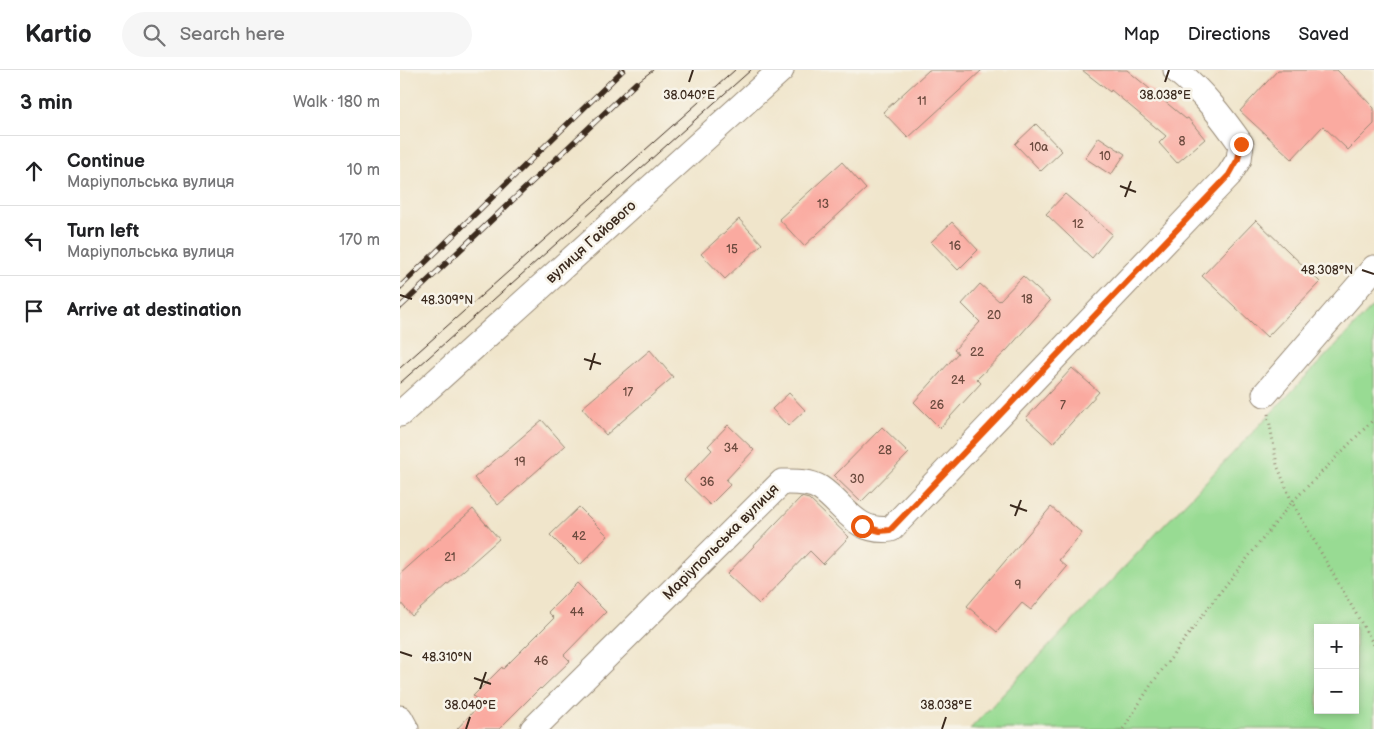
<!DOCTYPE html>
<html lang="en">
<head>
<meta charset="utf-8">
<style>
	body { margin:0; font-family:"Balsamiq Sans",sans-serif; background:#f6f6f6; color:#202124 }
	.controls { position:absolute; right:15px; bottom:15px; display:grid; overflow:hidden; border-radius:0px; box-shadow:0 2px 8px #0003 }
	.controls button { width:45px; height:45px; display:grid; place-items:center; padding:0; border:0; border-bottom:1px solid #e0e0e0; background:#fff; color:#202124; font:25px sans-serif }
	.stop { position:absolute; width:15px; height:15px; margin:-11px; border:4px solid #ea580c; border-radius:50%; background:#fff }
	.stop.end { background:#ea580c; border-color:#fff; box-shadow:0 1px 5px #0008 }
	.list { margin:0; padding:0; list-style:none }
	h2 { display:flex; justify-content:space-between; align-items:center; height:65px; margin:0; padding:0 20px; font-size:21px }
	h2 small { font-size:16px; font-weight:400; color:#757577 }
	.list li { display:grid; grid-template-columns:32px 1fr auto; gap:15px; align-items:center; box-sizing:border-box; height:70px; padding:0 20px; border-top:1px solid #e0e0e0 }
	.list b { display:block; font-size:19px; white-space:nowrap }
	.list p { margin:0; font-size:16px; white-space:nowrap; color:#757577 }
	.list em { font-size:16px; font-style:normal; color:#757577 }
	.icon { flex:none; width:28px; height:28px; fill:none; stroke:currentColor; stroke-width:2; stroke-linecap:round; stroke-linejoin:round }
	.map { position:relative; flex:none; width:974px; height:659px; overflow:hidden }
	header { display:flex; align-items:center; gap:30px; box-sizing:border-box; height:70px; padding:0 25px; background:#fff; border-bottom:1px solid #e0e0e0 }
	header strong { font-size:24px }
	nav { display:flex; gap:28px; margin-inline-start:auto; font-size:18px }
	.search { width:350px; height:45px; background:#f6f6f6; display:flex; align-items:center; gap:12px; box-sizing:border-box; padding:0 18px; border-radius:28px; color:#757577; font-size:19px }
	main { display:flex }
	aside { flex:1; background:#fff }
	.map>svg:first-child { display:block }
	.green { fill:#98db93; stroke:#6a8258; fill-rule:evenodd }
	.building { fill:#faaaa0 }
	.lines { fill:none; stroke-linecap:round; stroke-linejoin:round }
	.minor-casing { stroke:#968874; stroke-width:27 }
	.path { stroke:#968874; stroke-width:3; stroke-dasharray:1 4; stroke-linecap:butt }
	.minor { stroke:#fff; stroke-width:25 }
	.tram { stroke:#3b2a1e; stroke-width:1 }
	.rail-casing { stroke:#3b2a1e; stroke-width:5.5 }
	.rail { stroke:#f7f3e8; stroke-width:4; stroke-dasharray:11; stroke-linecap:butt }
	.route { stroke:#ea580c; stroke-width:6 }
	.ticks { fill:none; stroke:#3b2a1e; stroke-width:2 }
	.labels { text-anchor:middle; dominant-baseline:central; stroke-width:5; stroke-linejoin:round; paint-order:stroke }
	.number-label { font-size:12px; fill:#6b4a3e }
	.street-label { font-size:15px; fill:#3b2a1e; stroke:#f7f3e8 }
	.ticks-label { font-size:12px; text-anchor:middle; fill:#3b2a1e; stroke:#f7f3e8; stroke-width:5; stroke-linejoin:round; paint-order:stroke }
</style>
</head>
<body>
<header>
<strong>Kartio</strong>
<div class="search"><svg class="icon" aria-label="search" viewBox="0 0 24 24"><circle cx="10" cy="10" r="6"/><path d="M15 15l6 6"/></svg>Search here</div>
<nav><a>Map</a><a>Directions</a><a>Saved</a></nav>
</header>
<main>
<aside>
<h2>3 min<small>Walk · 180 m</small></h2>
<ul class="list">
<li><svg class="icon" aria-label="ahead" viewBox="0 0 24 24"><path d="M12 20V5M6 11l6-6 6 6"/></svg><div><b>Continue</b><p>Маріупольська вулиця</p></div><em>10 m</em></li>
<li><svg class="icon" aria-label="left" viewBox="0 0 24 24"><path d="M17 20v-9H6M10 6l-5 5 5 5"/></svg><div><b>Turn left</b><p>Маріупольська вулиця</p></div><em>170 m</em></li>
<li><svg class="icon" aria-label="arrive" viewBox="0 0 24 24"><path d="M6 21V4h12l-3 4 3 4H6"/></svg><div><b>Arrive at destination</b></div></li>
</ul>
</aside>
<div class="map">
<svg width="974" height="659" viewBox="0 0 974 659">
	<rect width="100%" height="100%" fill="#f7f3e8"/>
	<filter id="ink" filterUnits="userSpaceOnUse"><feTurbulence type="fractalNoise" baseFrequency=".02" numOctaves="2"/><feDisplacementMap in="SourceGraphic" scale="10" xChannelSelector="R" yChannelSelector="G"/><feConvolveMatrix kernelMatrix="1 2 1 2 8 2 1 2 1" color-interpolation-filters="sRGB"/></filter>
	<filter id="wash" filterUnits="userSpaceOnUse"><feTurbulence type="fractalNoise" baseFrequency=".0096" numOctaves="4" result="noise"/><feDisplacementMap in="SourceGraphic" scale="20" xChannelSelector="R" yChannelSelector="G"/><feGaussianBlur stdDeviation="1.12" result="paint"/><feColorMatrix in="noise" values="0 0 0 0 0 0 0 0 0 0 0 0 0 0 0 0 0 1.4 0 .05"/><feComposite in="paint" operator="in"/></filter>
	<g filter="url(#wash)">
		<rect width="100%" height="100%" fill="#f0e5cb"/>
		<path class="green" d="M974 235V659H570ZM918 558H955V640H918Z"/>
		<g id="blocks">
			<g class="building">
				<path d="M529 0H582L508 68 483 42Z"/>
				<path d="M682 0H727L786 49 788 48 805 69 777 93 759 73 766 66 711 20 710 22Z"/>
				<path d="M878 0H937L974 38V54L948 80 923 56 892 89 840 41Z"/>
				<path d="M636 54 662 81 641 101 615 74Z"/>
				<path d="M699 67 725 84 711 105 685 88Z"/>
				<path d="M442 92 466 119 404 176 379 149Z"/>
				<path d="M665 124 712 164 692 188 646 144Z"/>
				<path d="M339 149 362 174 325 209 301 184Z"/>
				<path d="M856 150 920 212 867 267 802 206Z"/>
				<path d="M552 152 578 180 558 200 531 172Z"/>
				<path d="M623 206 650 231 608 279 577 309 581 313 540 358 514 332 558 283 554 280 580 252 562 234 580 214 599 231Z"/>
				<path d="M250 280 273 307 206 365 182 338Z"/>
				<path d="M672 298 699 322 653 373 626 348Z"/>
				<path d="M389 323 405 340 388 356 372 339Z"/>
				<path d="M142 350 165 376 98 435 74 408Z"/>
				<path d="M328 355 354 380 326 410 330 415 310 435 284 410 312 380 308 376Z"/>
				<path d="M482 357 509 383 461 432 434 406Z"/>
				<path d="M401 427 409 429 449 467 423 494 410 481 359 534 327 504Z"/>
				<path d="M179 437 208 466 180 495 150 465Z"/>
				<path d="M651 437 682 463 659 490 667 497 631 540 622 533 597 562 567 536Z"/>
				<path d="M73 439 99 469 12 546 0 532V504Z"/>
				<path d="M177 513 206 542 164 585 170 591 141 619 140 618 99 659H57L81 633 73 626 102 597 103 599 154 548 148 542Z"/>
			</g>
		</g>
	</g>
	<g filter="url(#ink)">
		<use href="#blocks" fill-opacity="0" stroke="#968874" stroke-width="1"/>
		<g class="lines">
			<g class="minor-casing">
				<g id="minor">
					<path d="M865 324 974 198"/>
					<path d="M0 344 381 0"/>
					<path d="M0 648 6 659"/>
					<path d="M133 659 382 412C394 412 409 411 420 418 445 435 455 464 491 459L829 105 839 89 841 74C822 47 802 21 776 0"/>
				</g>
			</g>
			<g class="path">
				<path d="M868 344 877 395 892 432 974 575"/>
				<path d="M723 659 751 615 814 530 892 432 974 349"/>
			</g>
			<use href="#minor" class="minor"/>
			<g class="tram">
				<path d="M236 13 253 0"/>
				<path d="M0 298 335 0"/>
				<path d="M0 313 351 0"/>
			</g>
			<g class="rail-casing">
				<g id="rail">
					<path d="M0 217 223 0"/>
					<path d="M0 237 236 13"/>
				</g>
			</g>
			<use href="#rail" class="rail"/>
		</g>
	</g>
	<g class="lines" filter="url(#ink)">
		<path class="route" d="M462 456 480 461 490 460 829 105 838 89 841 74"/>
	</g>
	<path class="ticks" d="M289 12 293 0M765 12 769 0M720 116 736 122M725 127 731 111M962 200 974 204M0 225 12 229M184 289 201 294M190 300 195 283M610 435 627 441M615 446 621 430M0 582 12 586M74 608 91 614M80 619 86 602M66 659 70 647M542 659 546 647"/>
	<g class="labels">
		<g class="number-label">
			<text x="522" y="31">11</text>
			<text x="782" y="71">8</text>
			<text x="639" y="77">10а</text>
			<text x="705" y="86">10</text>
			<text x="423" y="134">13</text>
			<text x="678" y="154">12</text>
			<text x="555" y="176">16</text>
			<text x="332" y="179">15</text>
			<text x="627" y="229">18</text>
			<text x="594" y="245">20</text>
			<text x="577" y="282">22</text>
			<text x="558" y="310">24</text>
			<text x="228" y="322">17</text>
			<text x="537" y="335">26</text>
			<text x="663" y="335">7</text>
			<text x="331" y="378">34</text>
			<text x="485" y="380">28</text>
			<text x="120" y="392">19</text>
			<text x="457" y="409">30</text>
			<text x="307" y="412">36</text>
			<text x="179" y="466">42</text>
			<text x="50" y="487">21</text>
			<text x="618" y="515">9</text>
			<text x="177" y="542">44</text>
			<text x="141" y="591">46</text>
		</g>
		<g class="street-label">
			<text transform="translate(191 172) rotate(-42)">вулиця Гайового</text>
			<text transform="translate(321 472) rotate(-45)">Маріупольська вулиця</text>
		</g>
	</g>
	<g class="ticks-label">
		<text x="765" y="29">38.038°E</text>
		<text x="289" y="29">38.040°E</text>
		<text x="927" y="204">48.308°N</text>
		<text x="47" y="234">48.309°N</text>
		<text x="47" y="591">48.310°N</text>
		<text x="70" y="639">38.040°E</text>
		<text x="546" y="639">38.038°E</text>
	</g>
</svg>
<div class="controls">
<button>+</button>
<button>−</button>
</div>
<div class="stop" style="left:462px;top:456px"></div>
<div class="stop end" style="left:841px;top:74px"></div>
</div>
</main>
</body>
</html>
